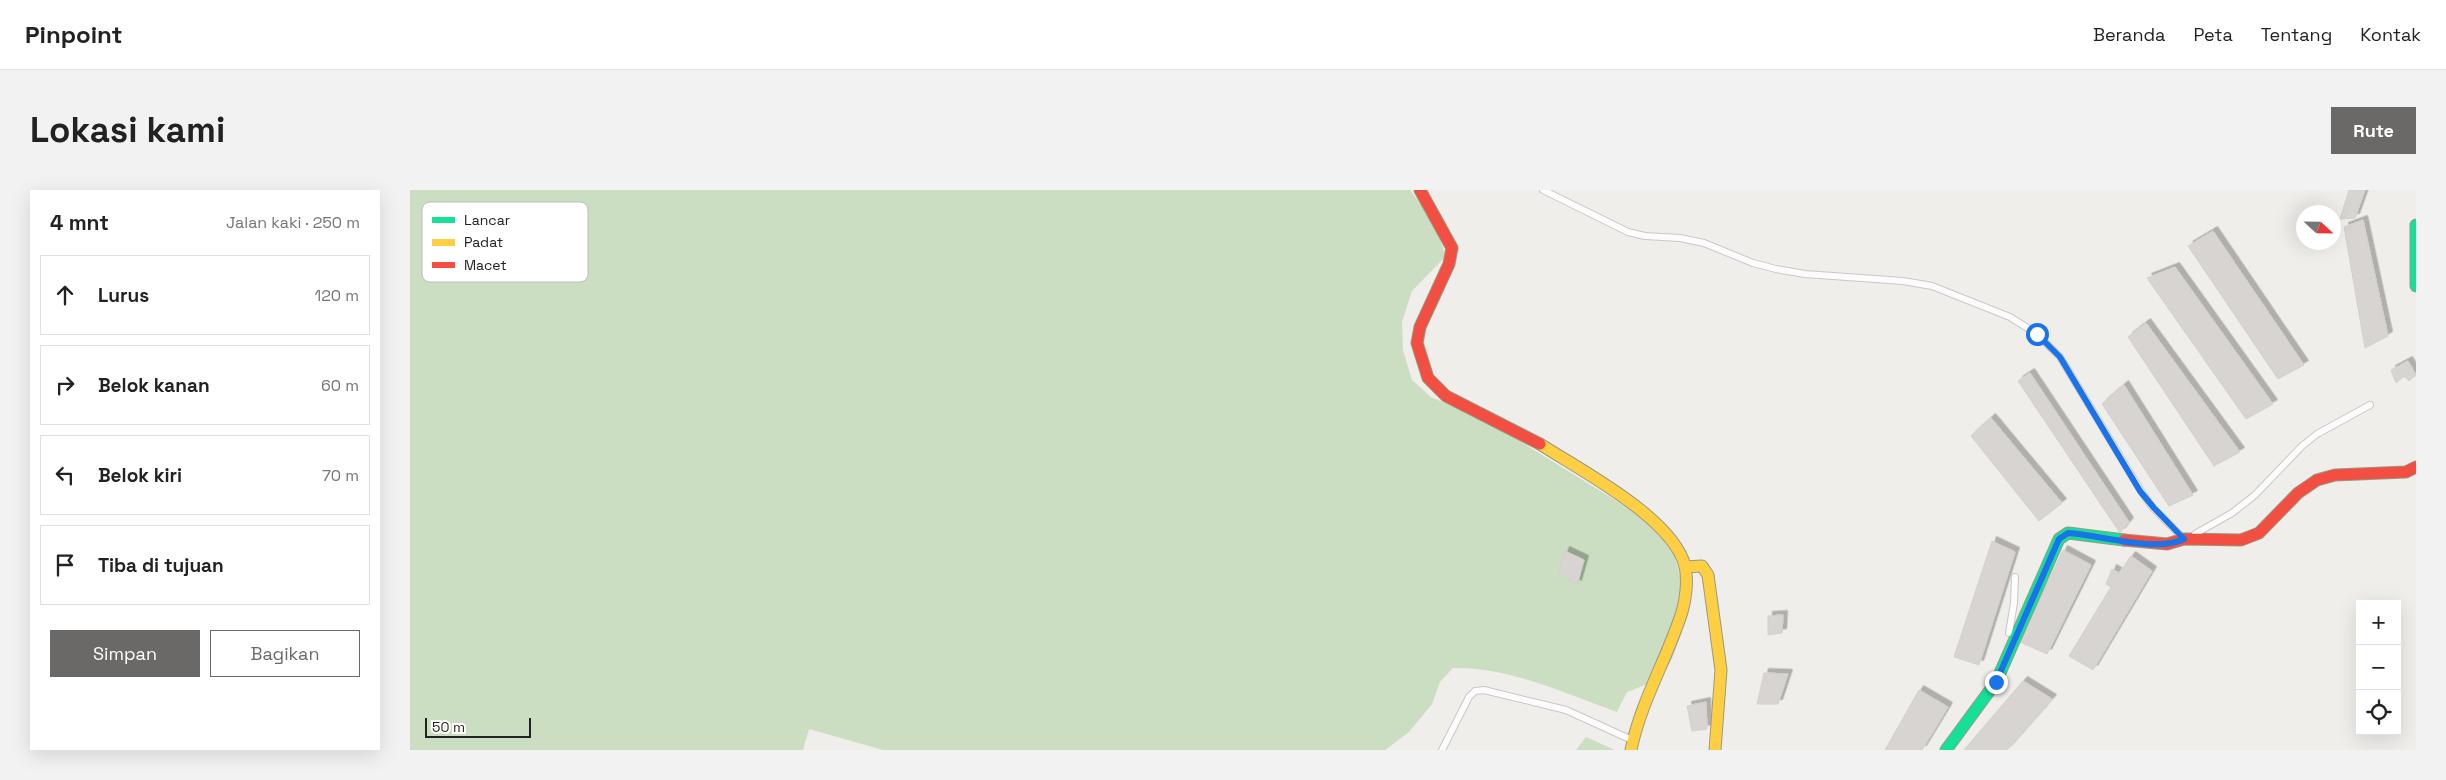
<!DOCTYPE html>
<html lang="id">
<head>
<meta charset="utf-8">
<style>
	body { margin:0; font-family:"Space Grotesk",sans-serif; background:#f2f2f2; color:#222 }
	.controls { position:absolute; right:15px; bottom:15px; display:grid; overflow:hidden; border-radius:0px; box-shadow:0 5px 20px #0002 }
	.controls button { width:45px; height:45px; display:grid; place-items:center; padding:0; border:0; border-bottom:1px solid #e0e0e0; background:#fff; color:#222; font:25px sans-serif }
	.compass { position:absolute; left:1886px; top:15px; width:45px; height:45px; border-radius:50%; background:#fff; box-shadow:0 5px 20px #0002; rotate:112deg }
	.scale { position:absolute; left:15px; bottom:12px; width:106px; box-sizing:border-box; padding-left:5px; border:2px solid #222; border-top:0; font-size:14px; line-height:18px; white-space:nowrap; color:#222; -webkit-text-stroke:4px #fff; paint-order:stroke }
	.stop { position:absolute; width:15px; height:15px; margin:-11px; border:4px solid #1a73e8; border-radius:50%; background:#fff }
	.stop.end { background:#1a73e8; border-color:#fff; box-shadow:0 1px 5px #0008 }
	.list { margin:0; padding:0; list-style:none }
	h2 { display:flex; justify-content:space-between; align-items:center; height:65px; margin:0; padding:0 20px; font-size:21px }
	h2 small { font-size:16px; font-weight:400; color:#767676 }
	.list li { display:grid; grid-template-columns:32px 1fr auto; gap:15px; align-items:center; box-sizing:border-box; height:80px; margin:0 10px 10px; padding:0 10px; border:1px solid #e0e0e0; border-radius:0px }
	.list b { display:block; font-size:19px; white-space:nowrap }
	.list em { font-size:16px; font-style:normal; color:#767676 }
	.actions { display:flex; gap:10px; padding:15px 20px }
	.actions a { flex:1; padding:11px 0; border:1px solid #6a6968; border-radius:0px; text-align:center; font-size:18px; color:#6a6968 }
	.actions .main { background:#6a6968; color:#fff }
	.icon { flex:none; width:28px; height:28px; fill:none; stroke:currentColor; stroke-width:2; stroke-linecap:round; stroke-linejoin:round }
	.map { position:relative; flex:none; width:2006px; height:560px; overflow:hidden; border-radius:0px }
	header { display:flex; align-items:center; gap:30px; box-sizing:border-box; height:70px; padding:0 25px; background:#fff; border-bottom:1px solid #e0e0e0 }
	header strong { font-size:24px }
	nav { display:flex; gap:28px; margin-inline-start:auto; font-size:18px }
	.intro { display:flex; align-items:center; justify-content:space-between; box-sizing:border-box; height:120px; padding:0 30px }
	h1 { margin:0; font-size:35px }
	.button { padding:12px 22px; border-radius:0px; background:#6a6968; color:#fff; font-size:18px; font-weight:700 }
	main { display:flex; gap:30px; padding:0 30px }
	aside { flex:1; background:#fff; border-radius:0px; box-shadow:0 5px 20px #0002 }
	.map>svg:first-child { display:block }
	.forest { fill:#cbdec1 }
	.building { fill:#d7d4d2; stroke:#d3d0cc; filter:url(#shadow) }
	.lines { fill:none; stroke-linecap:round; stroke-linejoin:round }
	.lane-casing { stroke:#c9c8c7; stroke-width:8 }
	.fast-casing { stroke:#999a82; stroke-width:13 }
	.slow-casing { stroke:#999a82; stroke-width:13 }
	.jam-casing { stroke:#999a82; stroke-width:13 }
	.lane { stroke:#fdfcfc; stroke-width:6 }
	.fast { stroke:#16e098; stroke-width:11 }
	.slow { stroke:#ffcf43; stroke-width:11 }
	.jam { stroke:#f24e42; stroke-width:11 }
	.route { stroke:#1a73e8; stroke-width:6 }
	.key { fill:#fff; stroke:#bdbdbd; stroke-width:1 }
	.key-label { font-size:14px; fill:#222 }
</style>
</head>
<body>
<header>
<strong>Pinpoint</strong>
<nav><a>Beranda</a><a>Peta</a><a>Tentang</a><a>Kontak</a></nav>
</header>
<div class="intro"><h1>Lokasi kami</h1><a class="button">Rute</a></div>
<main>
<aside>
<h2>4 mnt<small>Jalan kaki · 250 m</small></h2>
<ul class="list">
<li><svg class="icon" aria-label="ahead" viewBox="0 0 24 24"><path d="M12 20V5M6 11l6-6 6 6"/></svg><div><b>Lurus</b></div><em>120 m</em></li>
<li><svg class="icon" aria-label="right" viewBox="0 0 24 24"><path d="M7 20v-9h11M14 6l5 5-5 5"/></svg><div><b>Belok kanan</b></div><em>60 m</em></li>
<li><svg class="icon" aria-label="left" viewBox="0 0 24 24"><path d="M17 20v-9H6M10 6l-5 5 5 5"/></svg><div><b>Belok kiri</b></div><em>70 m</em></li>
<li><svg class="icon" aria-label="arrive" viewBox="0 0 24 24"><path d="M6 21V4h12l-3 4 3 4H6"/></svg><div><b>Tiba di tujuan</b></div></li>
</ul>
<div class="actions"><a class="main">Simpan</a><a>Bagikan</a></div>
</aside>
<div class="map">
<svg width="2006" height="560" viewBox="0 0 2006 560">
	<defs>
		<filter id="shadow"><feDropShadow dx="4.5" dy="-4.5" stdDeviation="0" flood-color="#0004"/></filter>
	</defs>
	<rect width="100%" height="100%" fill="#f0eeeb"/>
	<g class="forest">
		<path d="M0 0H1000L1023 31 1036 66 1002 101 992 132 993 160 1002 190 1021 207 1079 232 1226 323 1262 357 1275 404 1272 441 1262 469 1248 490 1217 502 1207 522C1154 503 1100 477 1043 478L1030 492 1022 514 999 542 975 560H473L399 539 393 560H0Z"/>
		<path d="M1176 547 1205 560H1166Z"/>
	</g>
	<g class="building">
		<path d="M1939 0H1955L1945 28 1930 29Z"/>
		<path d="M1953 30 1978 146 1955 158 1934 37Z"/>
		<path d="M1803 41 1894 175 1868 189 1778 56Z"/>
		<path d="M1765 77 1863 214 1836 229 1737 88Z"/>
		<path d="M1736 133 1830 262 1804 276 1718 147Z"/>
		<path d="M1998 171 2006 185 1999 191 1994 186 1986 193 1981 180Z"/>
		<path d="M1620 183 1719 332 1710 343 1608 191Z"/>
		<path d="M1714 195 1783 305 1759 316 1692 214Z"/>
		<path d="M1581 228 1652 313 1629 331 1561 246Z"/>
		<path d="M1582 351 1605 362 1569 475 1544 467Z"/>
		<path d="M1653 360 1681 375 1637 464 1610 452Z"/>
		<path d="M1155 361 1174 370 1167 395 1148 382Z"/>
		<path d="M1721 366 1742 381 1683 480 1659 466 1701 397 1696 394 1702 379 1709 383Z"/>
		<path d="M1373 425 1372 443 1358 445V426Z"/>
		<path d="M1354 483 1378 484 1368 514H1347Z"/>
		<path d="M1613 491 1642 509 1597 560H1554Z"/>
		<path d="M1509 500 1538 517 1512 560H1475Z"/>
		<path d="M1296 512 1297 539 1282 541 1277 516Z"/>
	</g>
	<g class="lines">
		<g class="lane-casing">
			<g id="lane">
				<path d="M1133 0 1218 42 1235 46 1270 48 1294 53 1343 73 1366 79 1395 84 1493 91 1522 96 1600 127 1627 144 1650 167 1731 301 1743 318 1772 347"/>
				<path d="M1785 344 1822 323 1845 305 1892 256 1907 244 1960 215"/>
				<path d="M1599 443 1604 413 1605 387"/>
				<path d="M1032 560 1059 507 1065 501 1074 500 1156 520 1222 550"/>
			</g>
		</g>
		<g class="fast-casing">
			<g id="fast">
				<path d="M2006 35V96"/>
				<path d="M1536 560 1586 492 1649 349 1658 343 1714 350"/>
			</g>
		</g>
		<g class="slow-casing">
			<g id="slow">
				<path d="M1130 254C1170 280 1263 328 1275 376 1278 389 1276 409 1272 422 1257 469 1231 511 1221 560"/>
				<path d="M1275 377 1292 376 1298 385 1311 480 1305 560"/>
			</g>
		</g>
		<g class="jam-casing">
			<g id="jam">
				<path d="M1010 0 1042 58 1039 74 1010 137 1007 153 1018 188 1036 206 1130 254"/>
				<path d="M1714 350 1757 354 1774 349 1831 350 1849 343 1888 303 1907 290 1925 285 1996 282 2006 277"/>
			</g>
		</g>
		<use href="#lane" class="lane"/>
		<use href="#fast" class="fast"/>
		<use href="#slow" class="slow"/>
		<use href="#jam" class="jam"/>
	</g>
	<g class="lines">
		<path class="route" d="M1586 492 1649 349 1658 343C1691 345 1745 363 1774 349L1744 318 1730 301 1650 167 1627 144"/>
	</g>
	<rect x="12" y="12" width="166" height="80" rx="8" class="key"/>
	<rect x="22" y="27" width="23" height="6" fill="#16e098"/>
	<rect x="22" y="49" width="23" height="7" fill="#ffcf43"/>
	<rect x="22" y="72" width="23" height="6" fill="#f24e42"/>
	<g class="key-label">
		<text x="54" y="35">Lancar</text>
		<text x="54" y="57">Padat</text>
		<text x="54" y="80">Macet</text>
	</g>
</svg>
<div class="controls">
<button>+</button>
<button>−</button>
<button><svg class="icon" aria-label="locate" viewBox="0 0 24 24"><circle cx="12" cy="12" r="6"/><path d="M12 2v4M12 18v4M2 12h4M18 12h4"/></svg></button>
</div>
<svg class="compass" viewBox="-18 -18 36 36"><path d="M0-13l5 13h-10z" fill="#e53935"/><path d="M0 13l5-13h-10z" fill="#767676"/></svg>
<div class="scale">50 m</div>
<div class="stop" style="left:1627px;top:144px"></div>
<div class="stop end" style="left:1586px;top:492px"></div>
</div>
</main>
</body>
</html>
